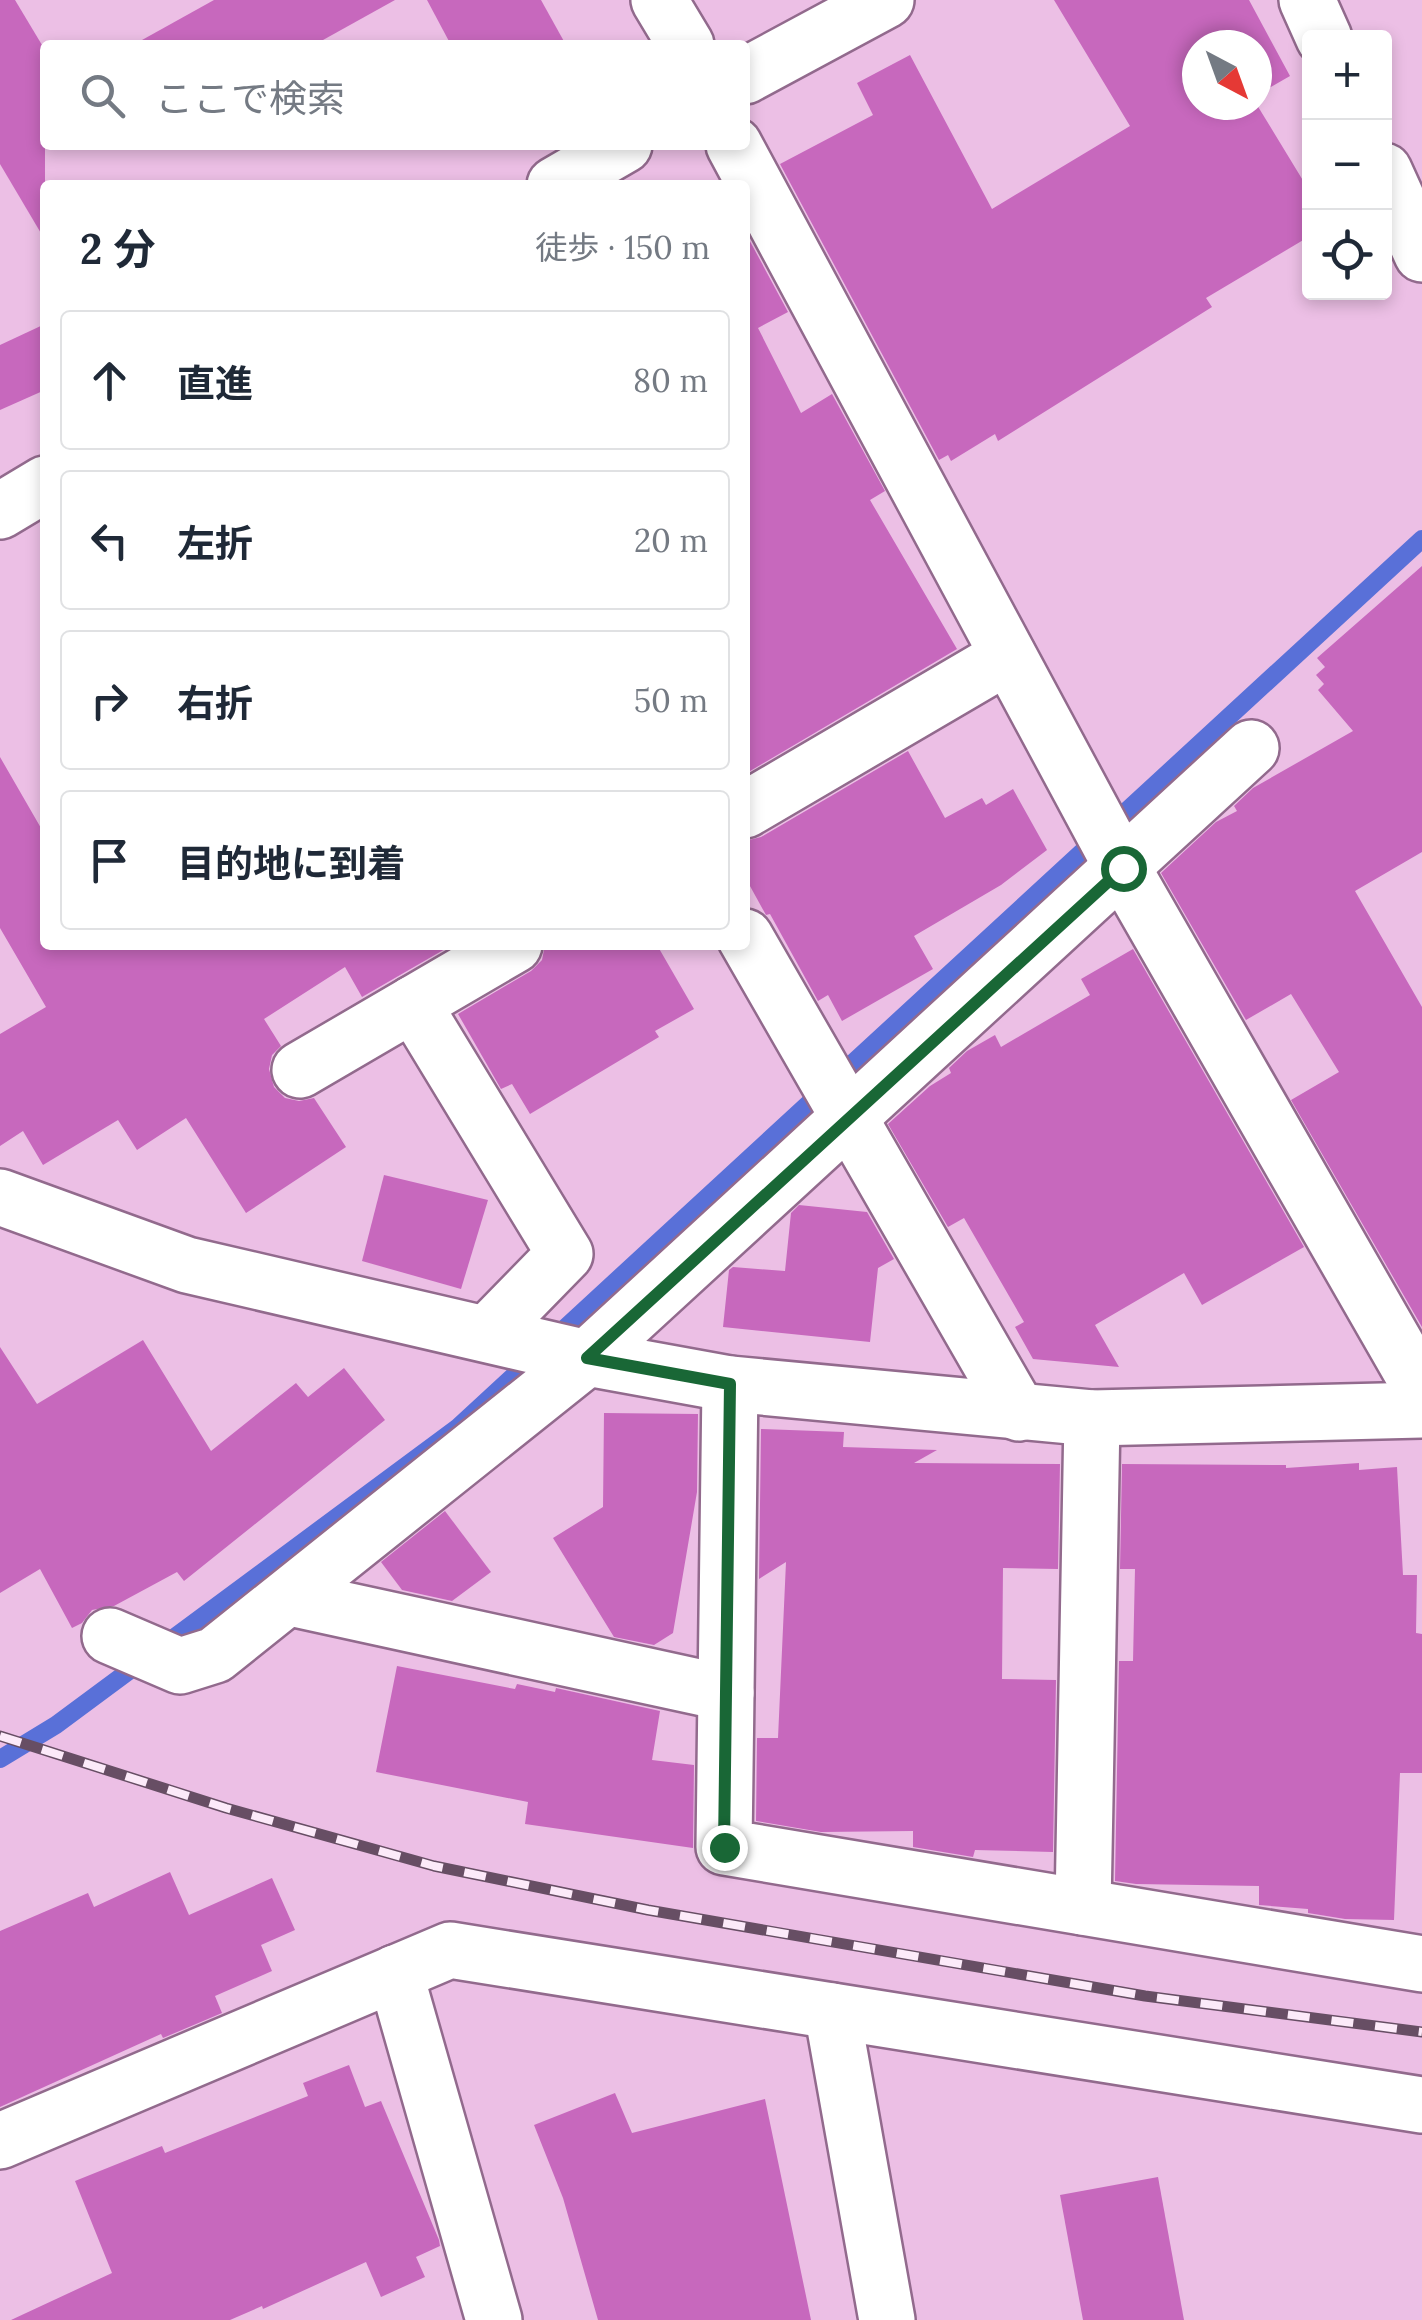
<!DOCTYPE html>
<html lang="ja">
<head>
<meta charset="utf-8">
<style>
	body { margin:0; font-family:Lora,"Noto Sans JP",serif; background:#f6f6f7; color:#1f2937 }
	.controls { position:absolute; right:30px; top:30px; display:grid; overflow:hidden; border-radius:10px; box-shadow:0 5px 15px #0003 }
	.controls button { width:90px; height:90px; display:grid; place-items:center; padding:0; border:0; border-bottom:2px solid #e0e1e3; background:#fff; color:#1f2937; font:50px sans-serif }
	.compass { position:absolute; left:1182px; top:30px; width:90px; height:90px; border-radius:50%; background:#fff; box-shadow:0 5px 15px #0003; rotate:139deg }
	.stop { position:absolute; width:30px; height:30px; margin:-22px; border:8px solid #196736; border-radius:50%; background:#fff }
	.stop.end { background:#196736; border-color:#fff; box-shadow:0 2px 10px #0008 }
	.list { margin:0; padding:0; list-style:none }
	h2 { display:flex; justify-content:space-between; align-items:center; height:130px; margin:0; padding:0 40px; font-size:42px }
	h2 small { font-size:32px; font-weight:400; color:#747a83 }
	.list li { display:grid; grid-template-columns:65px 1fr auto; gap:30px; align-items:center; box-sizing:border-box; height:140px; margin:0 20px 20px; padding:0 20px; border:2px solid #e0e1e3; border-radius:10px }
	.list b { display:block; font-size:38px; white-space:nowrap }
	.list em { font-size:32px; font-style:normal; color:#747a83 }
	.icon { flex:none; width:55px; height:55px; fill:none; stroke:currentColor; stroke-width:2; stroke-linecap:round; stroke-linejoin:round }
	.map { position:relative; flex:none; width:1422px; height:2320px; overflow:hidden }
	.search { position:absolute; background:#fff; box-shadow:0 5px 15px #0003; left:40px; top:40px; width:710px; height:110px; display:flex; align-items:center; gap:25px; box-sizing:border-box; padding:0 35px; border-radius:10px; color:#747a83; font-size:38px }
	.panel { position:absolute; background:#fff; box-shadow:0 5px 15px #0003; left:40px; top:180px; width:710px; height:770px; border-radius:10px }
	.map>svg:first-child { display:block }
	.lines { fill:none; stroke-linecap:round; stroke-linejoin:round }
	.stream { stroke:#5970d8; stroke-width:18 }
	.building { fill:#c768bd }
	.street-casing { stroke:#926a8d; stroke-width:60 }
	.secondary-casing { stroke:#926a8d; stroke-width:60 }
	.primary-casing { stroke:#926a8d; stroke-width:60 }
	.street { stroke:#fff; stroke-width:55 }
	.secondary { stroke:#fff; stroke-width:55 }
	.primary { stroke:#fff; stroke-width:55 }
	.rail-casing { stroke:#674e64; stroke-width:11 }
	.rail { stroke:#fceaf9; stroke-width:8; stroke-dasharray:22; stroke-linecap:butt }
	.route { stroke:#196736; stroke-width:12 }
</style>
</head>
<body>
<div class="map">
<svg width="1422" height="2320" viewBox="0 0 1422 2320">
	<rect width="100%" height="100%" fill="#ecbfe5"/>
	<g class="lines">
		<g class="stream">
			<path d="M553 1339 1422 539"/>
			<path d="M0 1759 56 1725 457 1428 534 1357"/>
		</g>
	</g>
	<g class="building">
		<path d="M0 0H15L45 50V240L0 164Z"/>
		<path d="M214 0H395L314 45H133Z"/>
		<path d="M427 0H541L566 45H451Z"/>
		<path d="M1054 0H1249L1290 76 1257 95V45H1197V105H1257L1310 192V236L1206 298 1212 307 998 441 995 434 951 461 948 455 939 460 780 164 873 115 857 83 910 55 992 209 1130 126Z"/>
		<path d="M745 232 788 312 758 328 801 413 832 394 885 491 870 500 957 649 745 774Z"/>
		<path d="M45 324V390L0 410V345Z"/>
		<path d="M1422 566V852L1355 891 1422 1007V1327L1291 1100 1339 1072 1291 994 1246 1020 1161 873 1216 822 1237 811 1234 806 1253 788 1353 731 1318 690 1324 684 1316 675 1325 667 1317 658Z"/>
		<path d="M908 751 945 818 982 798 986 805 1013 789 1047 850 1001 885 914 936 933 969 842 1021 828 995 818 1001 770 914 766 915 745 877V841L761 837Z"/>
		<path d="M0 757 45 835V945H452L362 997 345 967 264 1019 281 1046 272 1055 269 1069 274 1087 285 1098 299 1101 314 1098 346 1147 246 1213 186 1118 137 1150 118 1120 43 1165 23 1131 0 1146V1034L46 1007 0 928Z"/>
		<path d="M545 945H657L694 1009 655 1031 659 1037 530 1114 512 1084 501 1089 458 1014 531 971 542 960Z"/>
		<path d="M1133 949 1304 1247 1202 1305 1184 1273 1095 1325 1119 1367 1033 1359 1015 1327 1024 1322 964 1218 948 1227 888 1124 930 1086 951 1073 949 1068 967 1051 995 1035 1001 1047 1090 995 1081 979Z"/>
		<path d="M384 1175 488 1200 461 1289 362 1261Z"/>
		<path d="M799 1205 867 1212 894 1259 878 1268 870 1342 723 1327 729 1270 733 1267 785 1271 791 1213Z"/>
		<path d="M143 1340 211 1451 296 1383 308 1397 344 1368 385 1420 184 1581 177 1572 114 1606 92 1610 82 1623 72 1628 40 1569 0 1593V1347L37 1404Z"/>
		<path d="M604 1413 698 1414 697 1492 673 1633 654 1645 614 1637 553 1538 603 1507Z"/>
		<path d="M761 1429 844 1432 843 1447 937 1450 914 1463 1060 1464 1058 1569 1003 1568 1002 1679 1056 1680 1053 1852 975 1850 973 1857 913 1847V1831L821 1832 756 1821 757 1738H778L786 1562 759 1579Z"/>
		<path d="M1359 1463V1470L1397 1467 1403 1575H1417L1416 1633 1422 1634V1773H1400L1394 1920 1345 1919 1308 1913V1909L1259 1905V1886L1136 1884 1115 1881 1119 1661H1133L1135 1569H1120L1122 1464 1286 1465V1468Z"/>
		<path d="M445 1511 491 1572 452 1601 402 1590 381 1562Z"/>
		<path d="M397 1666 515 1689 517 1684 555 1692 556 1688 660 1711 652 1760 694 1765 693 1848 525 1824 528 1802 376 1772Z"/>
		<path d="M170 1872 189 1915 272 1878 295 1930 261 1945 272 1971 215 1996 222 2013 163 2038 161 2034 0 2107V1931L88 1893 94 1907Z"/>
		<path d="M349 2065 365 2107 381 2101 439 2240 440 2246 416 2257 425 2277 381 2297 366 2262 263 2309 262 2306 230 2320H11L112 2273 75 2181 162 2146 165 2153 308 2096 303 2083Z"/>
		<path d="M615 2093 632 2133 765 2099 811 2320H598L563 2198 534 2125Z"/>
		<path d="M1158 2177 1184 2320H1083L1060 2195Z"/>
	</g>
	<g class="lines">
		<g class="street-casing">
			<g id="street">
				<path d="M659 0 686 45"/>
				<path d="M734 145 1123 869 1422 1390"/>
				<path d="M745 810 1008 656"/>
				<path d="M745 937 1019 1413"/>
				<path d="M413 1004 565 1254 487 1334"/>
				<path d="M300 1070 514 945"/>
				<path d="M730 1384 724 1847 1422 1964"/>
				<path d="M290 1598 726 1693"/>
				<path d="M110 1636 180 1666 215 1655 587 1358 1251 748"/>
				<path d="M1083 1907 1092 1418"/>
				<path d="M395 1973 494 2320"/>
				<path d="M832 2011 887 2320"/>
				<path d="M0 2141 450 1950 1422 2105"/>
			</g>
		</g>
		<g class="secondary-casing">
			<g id="secondary">
				<path d="M745 76 886 0"/>
				<path d="M555 185 624 145"/>
				<path d="M0 511 45 484"/>
				<path d="M0 1197 187 1265 587 1358 730 1384 1092 1418 1422 1410"/>
			</g>
		</g>
		<g class="primary-casing">
			<g id="primary">
				<path d="M1307 0 1324 38"/>
				<path d="M1384 171 1422 254"/>
			</g>
		</g>
		<use href="#street" class="street"/>
		<use href="#secondary" class="secondary"/>
		<use href="#primary" class="primary"/>
		<g class="rail-casing">
			<path id="rail" d="M0 1736 226 1808 434 1866 648 1910 1145 1996 1422 2032"/>
		</g>
		<use href="#rail" class="rail"/>
	</g>
	<g class="lines">
		<path class="route" d="M724 1847 730 1384 587 1358 1123 868"/>
	</g>
</svg>
<div class="controls">
<button>+</button>
<button>−</button>
<button><svg class="icon" aria-label="locate" viewBox="0 0 24 24"><circle cx="12" cy="12" r="6"/><path d="M12 2v4M12 18v4M2 12h4M18 12h4"/></svg></button>
</div>
<svg class="compass" viewBox="-18 -18 36 36"><path d="M0-13l5 13h-10z" fill="#e53935"/><path d="M0 13l5-13h-10z" fill="#747a83"/></svg>
<div class="stop" style="left:1123px;top:868px"></div>
<div class="stop end" style="left:724px;top:1847px"></div>
<div class="search"><svg class="icon" aria-label="search" viewBox="0 0 24 24"><circle cx="10" cy="10" r="6"/><path d="M15 15l6 6"/></svg>ここで検索</div>
<section class="panel">
<h2>2 分<small>徒歩 · 150 m</small></h2>
<ul class="list">
<li><svg class="icon" aria-label="ahead" viewBox="0 0 24 24"><path d="M12 20V5M6 11l6-6 6 6"/></svg><div><b>直進</b></div><em>80 m</em></li>
<li><svg class="icon" aria-label="left" viewBox="0 0 24 24"><path d="M17 20v-9H6M10 6l-5 5 5 5"/></svg><div><b>左折</b></div><em>20 m</em></li>
<li><svg class="icon" aria-label="right" viewBox="0 0 24 24"><path d="M7 20v-9h11M14 6l5 5-5 5"/></svg><div><b>右折</b></div><em>50 m</em></li>
<li><svg class="icon" aria-label="arrive" viewBox="0 0 24 24"><path d="M6 21V4h12l-3 4 3 4H6"/></svg><div><b>目的地に到着</b></div></li>
</ul>
</section>
</div>
</body>
</html>
